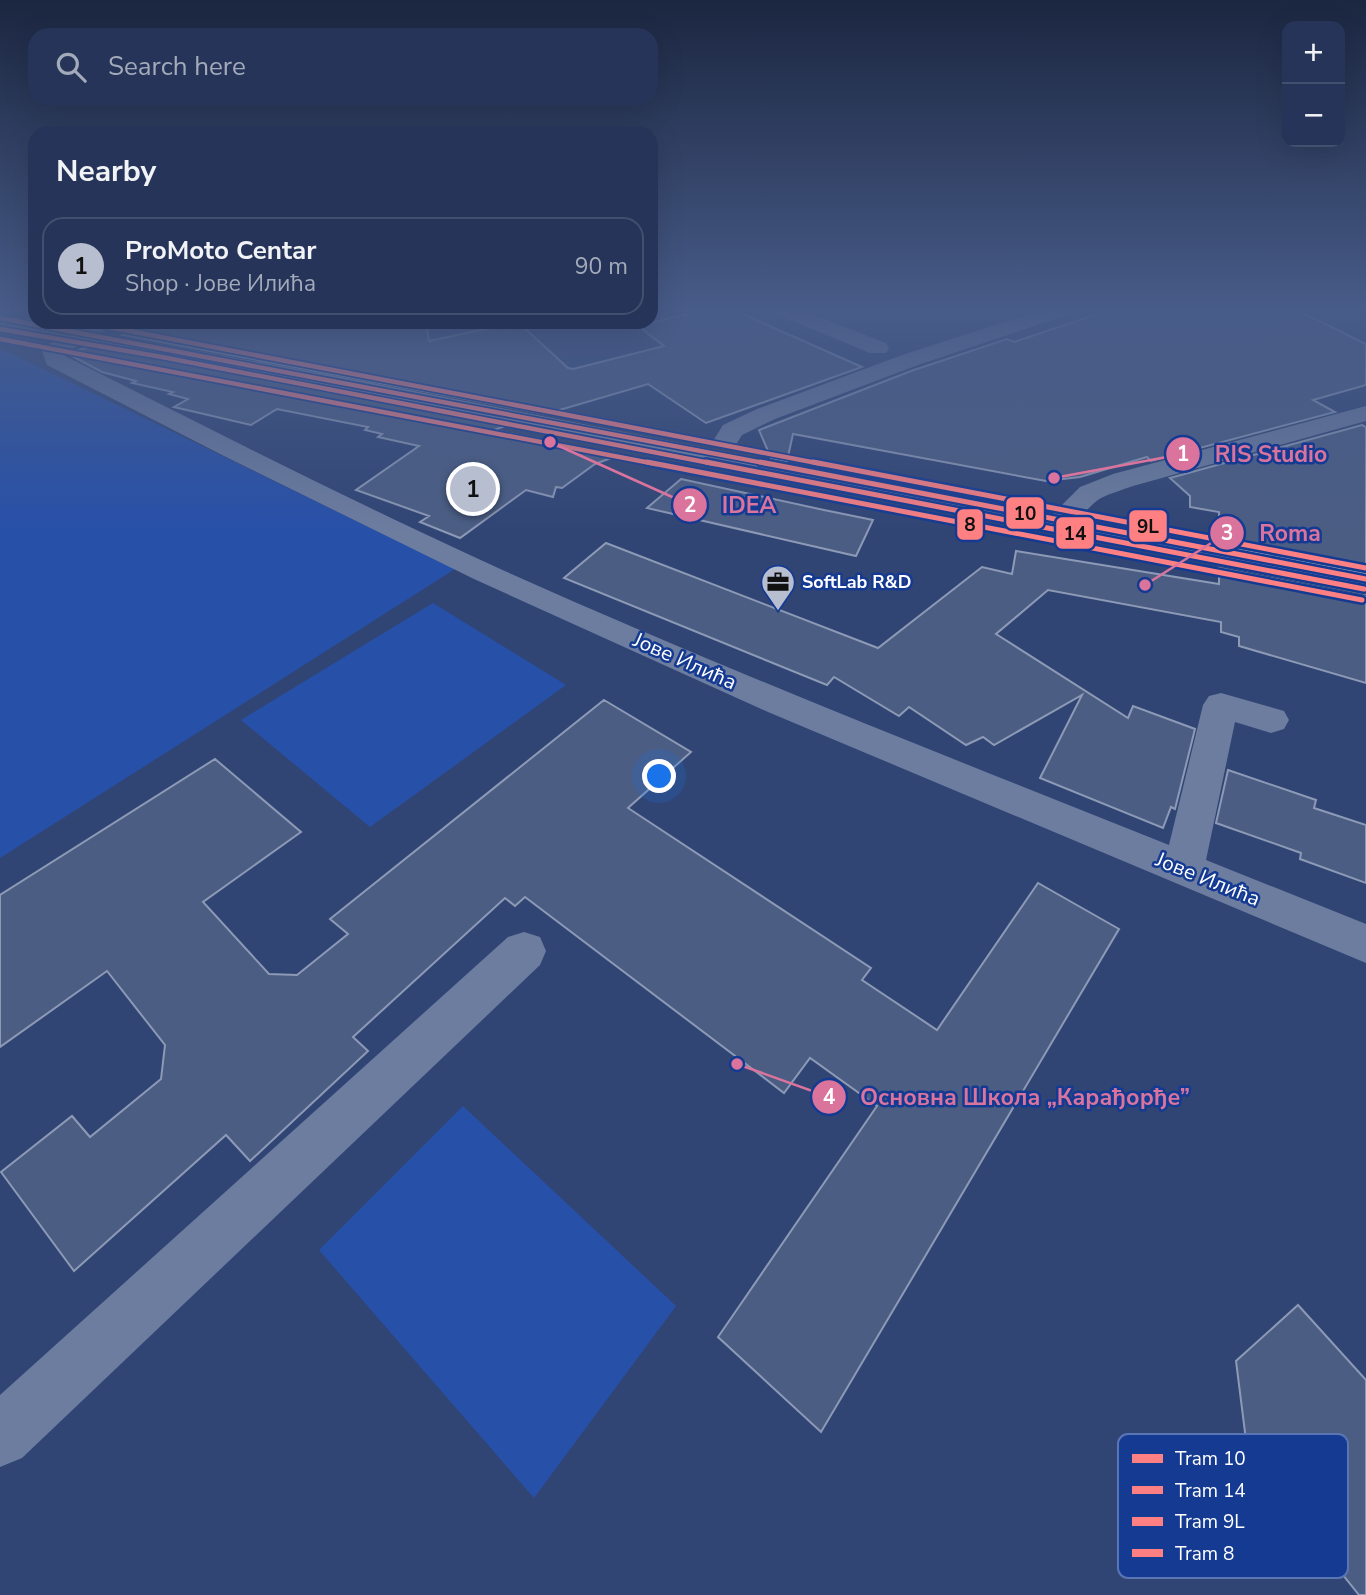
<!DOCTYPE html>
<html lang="en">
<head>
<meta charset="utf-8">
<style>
	body { margin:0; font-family:"Nunito Sans",sans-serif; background:#2d3c5e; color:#f1f3f6 }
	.controls { position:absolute; right:21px; top:21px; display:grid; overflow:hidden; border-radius:14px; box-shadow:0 7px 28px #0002 }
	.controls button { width:63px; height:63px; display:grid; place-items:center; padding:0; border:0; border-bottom:2px solid #424f6e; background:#253458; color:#f1f3f6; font:35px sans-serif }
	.you { position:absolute; left:660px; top:777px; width:24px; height:24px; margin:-18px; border:5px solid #fff; border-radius:50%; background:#1a73e8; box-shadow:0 0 0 10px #1a73e833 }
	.badge { display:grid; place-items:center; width:46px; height:46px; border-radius:50%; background:#b7becf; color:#111; font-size:23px; font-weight:700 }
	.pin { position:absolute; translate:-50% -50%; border:4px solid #fff; box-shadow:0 2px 7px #0006 }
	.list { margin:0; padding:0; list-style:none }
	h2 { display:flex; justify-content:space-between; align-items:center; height:91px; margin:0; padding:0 28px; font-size:30px }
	h2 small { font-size:23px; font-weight:400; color:#a3aaba }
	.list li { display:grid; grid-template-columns:46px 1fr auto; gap:21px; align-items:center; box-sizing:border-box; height:98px; margin:0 14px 14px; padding:0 14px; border:2px solid #424f6e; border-radius:21px }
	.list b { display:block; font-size:26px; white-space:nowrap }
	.list p { margin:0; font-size:23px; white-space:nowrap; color:#a3aaba }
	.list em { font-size:23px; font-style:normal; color:#a3aaba }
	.icon { flex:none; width:38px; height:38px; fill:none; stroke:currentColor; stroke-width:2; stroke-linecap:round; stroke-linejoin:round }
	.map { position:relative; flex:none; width:1366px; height:1595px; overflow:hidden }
	.search { position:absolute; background:#253458; box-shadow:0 7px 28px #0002; left:28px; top:28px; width:630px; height:77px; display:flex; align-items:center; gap:18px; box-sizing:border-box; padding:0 24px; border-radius:21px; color:#a3aaba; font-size:26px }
	.panel { position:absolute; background:#253458; box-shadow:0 7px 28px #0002; left:28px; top:126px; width:630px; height:203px; border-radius:21px }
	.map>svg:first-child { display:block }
	.green { fill:#2750a9 }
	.building { fill:#4b5d83; stroke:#8d9ab6; stroke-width:2 }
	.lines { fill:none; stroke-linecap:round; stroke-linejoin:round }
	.minor { fill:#6d7da0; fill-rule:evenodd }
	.major { fill:#7886a7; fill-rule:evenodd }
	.tram-1-far1-casing { stroke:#143a92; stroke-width:8 }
	.tram-1-casing { stroke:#143a92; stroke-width:10 }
	.tram-2-far1-casing { stroke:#143a92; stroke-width:8 }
	.tram-2-casing { stroke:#143a92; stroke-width:10 }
	.tram-3-far1-casing { stroke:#143a92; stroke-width:8 }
	.tram-3-casing { stroke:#143a92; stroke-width:10 }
	.tram-4-far1-casing { stroke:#143a92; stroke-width:8 }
	.tram-4-casing { stroke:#143a92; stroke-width:10 }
	.tram-1-far1 { stroke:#ff8083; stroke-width:4.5 }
	.tram-1 { stroke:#ff8083; stroke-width:5 }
	.tram-2-far1 { stroke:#ff8083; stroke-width:4.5 }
	.tram-2 { stroke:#ff8083; stroke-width:5 }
	.tram-3-far1 { stroke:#ff8083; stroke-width:4.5 }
	.tram-3 { stroke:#ff8083; stroke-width:5 }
	.tram-4-far1 { stroke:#ff8083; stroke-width:4.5 }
	.tram-4 { stroke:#ff8083; stroke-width:5 }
	.labels { text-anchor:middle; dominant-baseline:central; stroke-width:5; stroke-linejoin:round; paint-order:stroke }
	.far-poi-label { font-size:18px; font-weight:bold; fill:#fff; stroke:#143a92; text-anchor:start }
	.street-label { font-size:21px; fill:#fff; stroke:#143a92 }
	.key { fill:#143a92; stroke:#5a75b3; stroke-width:2 }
	.key-label { font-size:19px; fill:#fff }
	.leader { fill:none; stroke:#da749d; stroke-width:2.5 }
	.callout-dot { fill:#da749d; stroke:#143a92; stroke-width:2.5 }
	.mark-label { font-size:21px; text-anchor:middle; font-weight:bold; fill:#fff }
	.callout-label { font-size:23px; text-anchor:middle; font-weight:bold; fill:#da749d; stroke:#143a92; stroke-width:5; stroke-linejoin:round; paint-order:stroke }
	.line-badge { stroke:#143a92; stroke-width:2.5 }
	.pale-badge-label { font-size:19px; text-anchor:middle; font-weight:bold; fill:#111 }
</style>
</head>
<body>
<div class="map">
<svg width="1366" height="1595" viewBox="0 0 1366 1595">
	<rect width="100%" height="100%" fill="#314575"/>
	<g class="green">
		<path d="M0 348 455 569 0 858Z"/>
		<path d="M433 603 566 685 370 827 241 720Z"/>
		<path d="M463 1106 676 1306 534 1498 319 1250Z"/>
	</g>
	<g class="building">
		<path d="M701 311H736L862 367 706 423 648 384 546 414 123 335 160 322H426L429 341 518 322 568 368 573 369 664 346 638 326Z"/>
		<path d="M1106 311H1299L1366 344V385L1313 400 1335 412 1151 461 1147 457 1080 477 1046 481 793 434 787 461 771 458 759 430 911 371 1007 339 1014 342Z"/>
		<path d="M90 346 505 426 494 430 619 455 595 464 562 488 556 487 553 497 526 490 460 538 420 522 429 516 356 490 419 446 378 437 382 434 365 430 368 427 277 409 251 425 174 407 188 399 169 394 173 392 132 383 136 381 102 372 68 354Z"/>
		<path d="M1362 425 1366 427V574L1219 546V512L1190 507V496L1170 478Z"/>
		<path d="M681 479 824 510 873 520 856 556 647 508Z"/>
		<path d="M606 543 878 648 982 567 1012 574 1016 551 1219 584V568L1366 597V683L1239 646V637L1221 632V622L1048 590 996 634 1128 718 1133 706 1195 729 1175 809 1171 807 1163 828 1040 778 1082 695 994 745 983 737 966 745 909 707 899 716 834 677 827 685 564 578Z"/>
		<path d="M604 700 691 752 628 808 871 968 862 980 937 1030 1038 883 1119 929 821 1432 718 1337 877 1106 810 1058 784 1093 525 897 515 906 505 898 353 1037 368 1051 250 1161 226 1135 74 1271 1 1172 72 1116 90 1137 161 1079 165 1045 107 971 0 1047V895L215 759 301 832 203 902 269 974 297 975 348 934 330 919Z"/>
		<path d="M1228 770 1316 800 1314 808 1366 825V883L1300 859 1301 853 1216 823Z"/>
		<path d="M1298 1305 1366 1380V1595H1359L1248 1456 1236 1361Z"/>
	</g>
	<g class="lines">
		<g class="minor">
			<path d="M775 311H804L886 343 889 348 886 353H870L778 315Z"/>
			<path d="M1039 311H1070L1067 315 918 365 775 419 742 435 735 446 726 449 717 446 713 441 723 425 757 409 902 355Z"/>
			<path d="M88 322H114L111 327 65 353V356C208 428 351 501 496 567 718 667 944 755 1169 845L1203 705 1209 696 1221 693 1284 711 1289 720 1284 729 1271 733 1235 722 1206 860 1366 924V963L768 712 474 579 224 456 47 365 42 351 45 346Z"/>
			<path d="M1366 406V421L1133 486C1122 490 1111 493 1101 498 1081 510 1074 537 1047 530L1043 524 1080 487 1113 474Z"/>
			<path d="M524 932 540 937 546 951 540 965 22 1458 0 1467V1395L508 937Z"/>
		</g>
		<path class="major" d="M0 315 342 377 1366 577V595L342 391 0 327Z"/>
		<g class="tram-1-far1-casing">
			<path id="tram-1-far1" d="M0 318 769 464"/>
		</g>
		<g class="tram-1-casing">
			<path id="tram-1" d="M760 462 1366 579"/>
		</g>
		<g class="tram-2-far1-casing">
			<path id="tram-2-far1" d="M0 329 162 357 715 464"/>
		</g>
		<g class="tram-2-casing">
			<path id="tram-2" d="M706 462 1364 589"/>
		</g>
		<g class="tram-3-far1-casing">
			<path id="tram-3-far1" d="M83 322 822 464"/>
		</g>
		<g class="tram-3-casing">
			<path id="tram-3" d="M813 462 1366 568"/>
		</g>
		<g class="tram-4-far1-casing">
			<path id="tram-4-far1" d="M0 339 656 464"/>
		</g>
		<g class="tram-4-casing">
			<path id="tram-4" d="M647 462 1362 600"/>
		</g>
		<use href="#tram-1-far1" class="tram-1-far1"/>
		<use href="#tram-1" class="tram-1"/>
		<use href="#tram-2-far1" class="tram-2-far1"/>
		<use href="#tram-2" class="tram-2"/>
		<use href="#tram-3-far1" class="tram-3-far1"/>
		<use href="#tram-3" class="tram-3"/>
		<use href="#tram-4-far1" class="tram-4-far1"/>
		<use href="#tram-4" class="tram-4"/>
	</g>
	<linearGradient id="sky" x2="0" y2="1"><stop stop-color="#1b2640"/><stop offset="0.58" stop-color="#485c89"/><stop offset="1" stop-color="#485c89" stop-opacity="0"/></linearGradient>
	<rect width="1366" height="534" fill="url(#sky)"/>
	<defs>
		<g id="office-pin" transform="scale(1.75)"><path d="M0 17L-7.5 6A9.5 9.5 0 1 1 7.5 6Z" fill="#b7becf" stroke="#143a92"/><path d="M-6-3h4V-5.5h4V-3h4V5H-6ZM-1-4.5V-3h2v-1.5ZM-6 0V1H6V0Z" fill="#111"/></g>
	</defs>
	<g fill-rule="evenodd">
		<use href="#office-pin" x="778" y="582"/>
	</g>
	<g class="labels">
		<g class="far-poi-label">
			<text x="802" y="582">SoftLab R&amp;D</text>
		</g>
		<g class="street-label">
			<text transform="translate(685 661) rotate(24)">Јове Илића</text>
			<text transform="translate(1208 879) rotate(22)">Јове Илића</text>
		</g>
	</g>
	<rect x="1118" y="1434" width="230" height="144" rx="10" class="key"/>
	<rect x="1132" y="1454" width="31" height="9" fill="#ff8083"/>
	<rect x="1132" y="1486" width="31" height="8" fill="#ff8083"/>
	<rect x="1132" y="1517" width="31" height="9" fill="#ff8083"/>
	<rect x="1132" y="1549" width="31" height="8" fill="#ff8083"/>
	<g class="key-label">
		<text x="1175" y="1465">Tram 10</text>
		<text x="1175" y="1497">Tram 14</text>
		<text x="1175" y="1528">Tram 9L</text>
		<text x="1175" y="1560">Tram 8</text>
	</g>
	<path class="leader" d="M1054 478L1183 454M550 442L690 505M1145 585L1227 533M737 1064L829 1097"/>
	<g class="callout-dot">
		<circle cx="1054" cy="478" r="7"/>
		<circle cx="550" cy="442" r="7"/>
		<circle cx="1145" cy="585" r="7"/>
		<circle cx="737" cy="1064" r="7"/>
		<circle cx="1183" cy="454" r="18"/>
		<circle cx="690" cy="505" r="18"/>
		<circle cx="1227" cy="533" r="18"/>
		<circle cx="829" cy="1097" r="18"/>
	</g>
	<g class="mark-label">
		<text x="1183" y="461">1</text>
		<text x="690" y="512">2</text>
		<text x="1227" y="540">3</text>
		<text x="829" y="1104">4</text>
	</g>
	<g class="callout-label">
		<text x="1271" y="462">RIS Studio</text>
		<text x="749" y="513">IDEA</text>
		<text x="1290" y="541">Roma</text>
		<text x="1025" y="1105">Основна Школа „Карађорђе”</text>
	</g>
	<g class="line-badge">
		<rect x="1005" y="496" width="40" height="34" rx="7" fill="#ff8083"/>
		<rect x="956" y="508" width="28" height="33" rx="7" fill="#ff8083"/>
		<rect x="1128" y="509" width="40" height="34" rx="7" fill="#ff8083"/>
		<rect x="1055" y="516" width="40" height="34" rx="7" fill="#ff8083"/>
	</g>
	<g class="pale-badge-label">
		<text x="1025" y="520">10</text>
		<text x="970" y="531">8</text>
		<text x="1148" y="533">9L</text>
		<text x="1075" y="540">14</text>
	</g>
</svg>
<div class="controls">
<button>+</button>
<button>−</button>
</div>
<div class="you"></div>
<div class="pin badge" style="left:473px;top:489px">1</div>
<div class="search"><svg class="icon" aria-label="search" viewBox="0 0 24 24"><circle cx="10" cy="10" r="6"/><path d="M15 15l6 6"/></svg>Search here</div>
<section class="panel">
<h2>Nearby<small></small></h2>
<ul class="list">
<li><span class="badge">1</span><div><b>ProMoto Centar</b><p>Shop · Јове Илића</p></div><em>90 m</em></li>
</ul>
</section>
</div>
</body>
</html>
